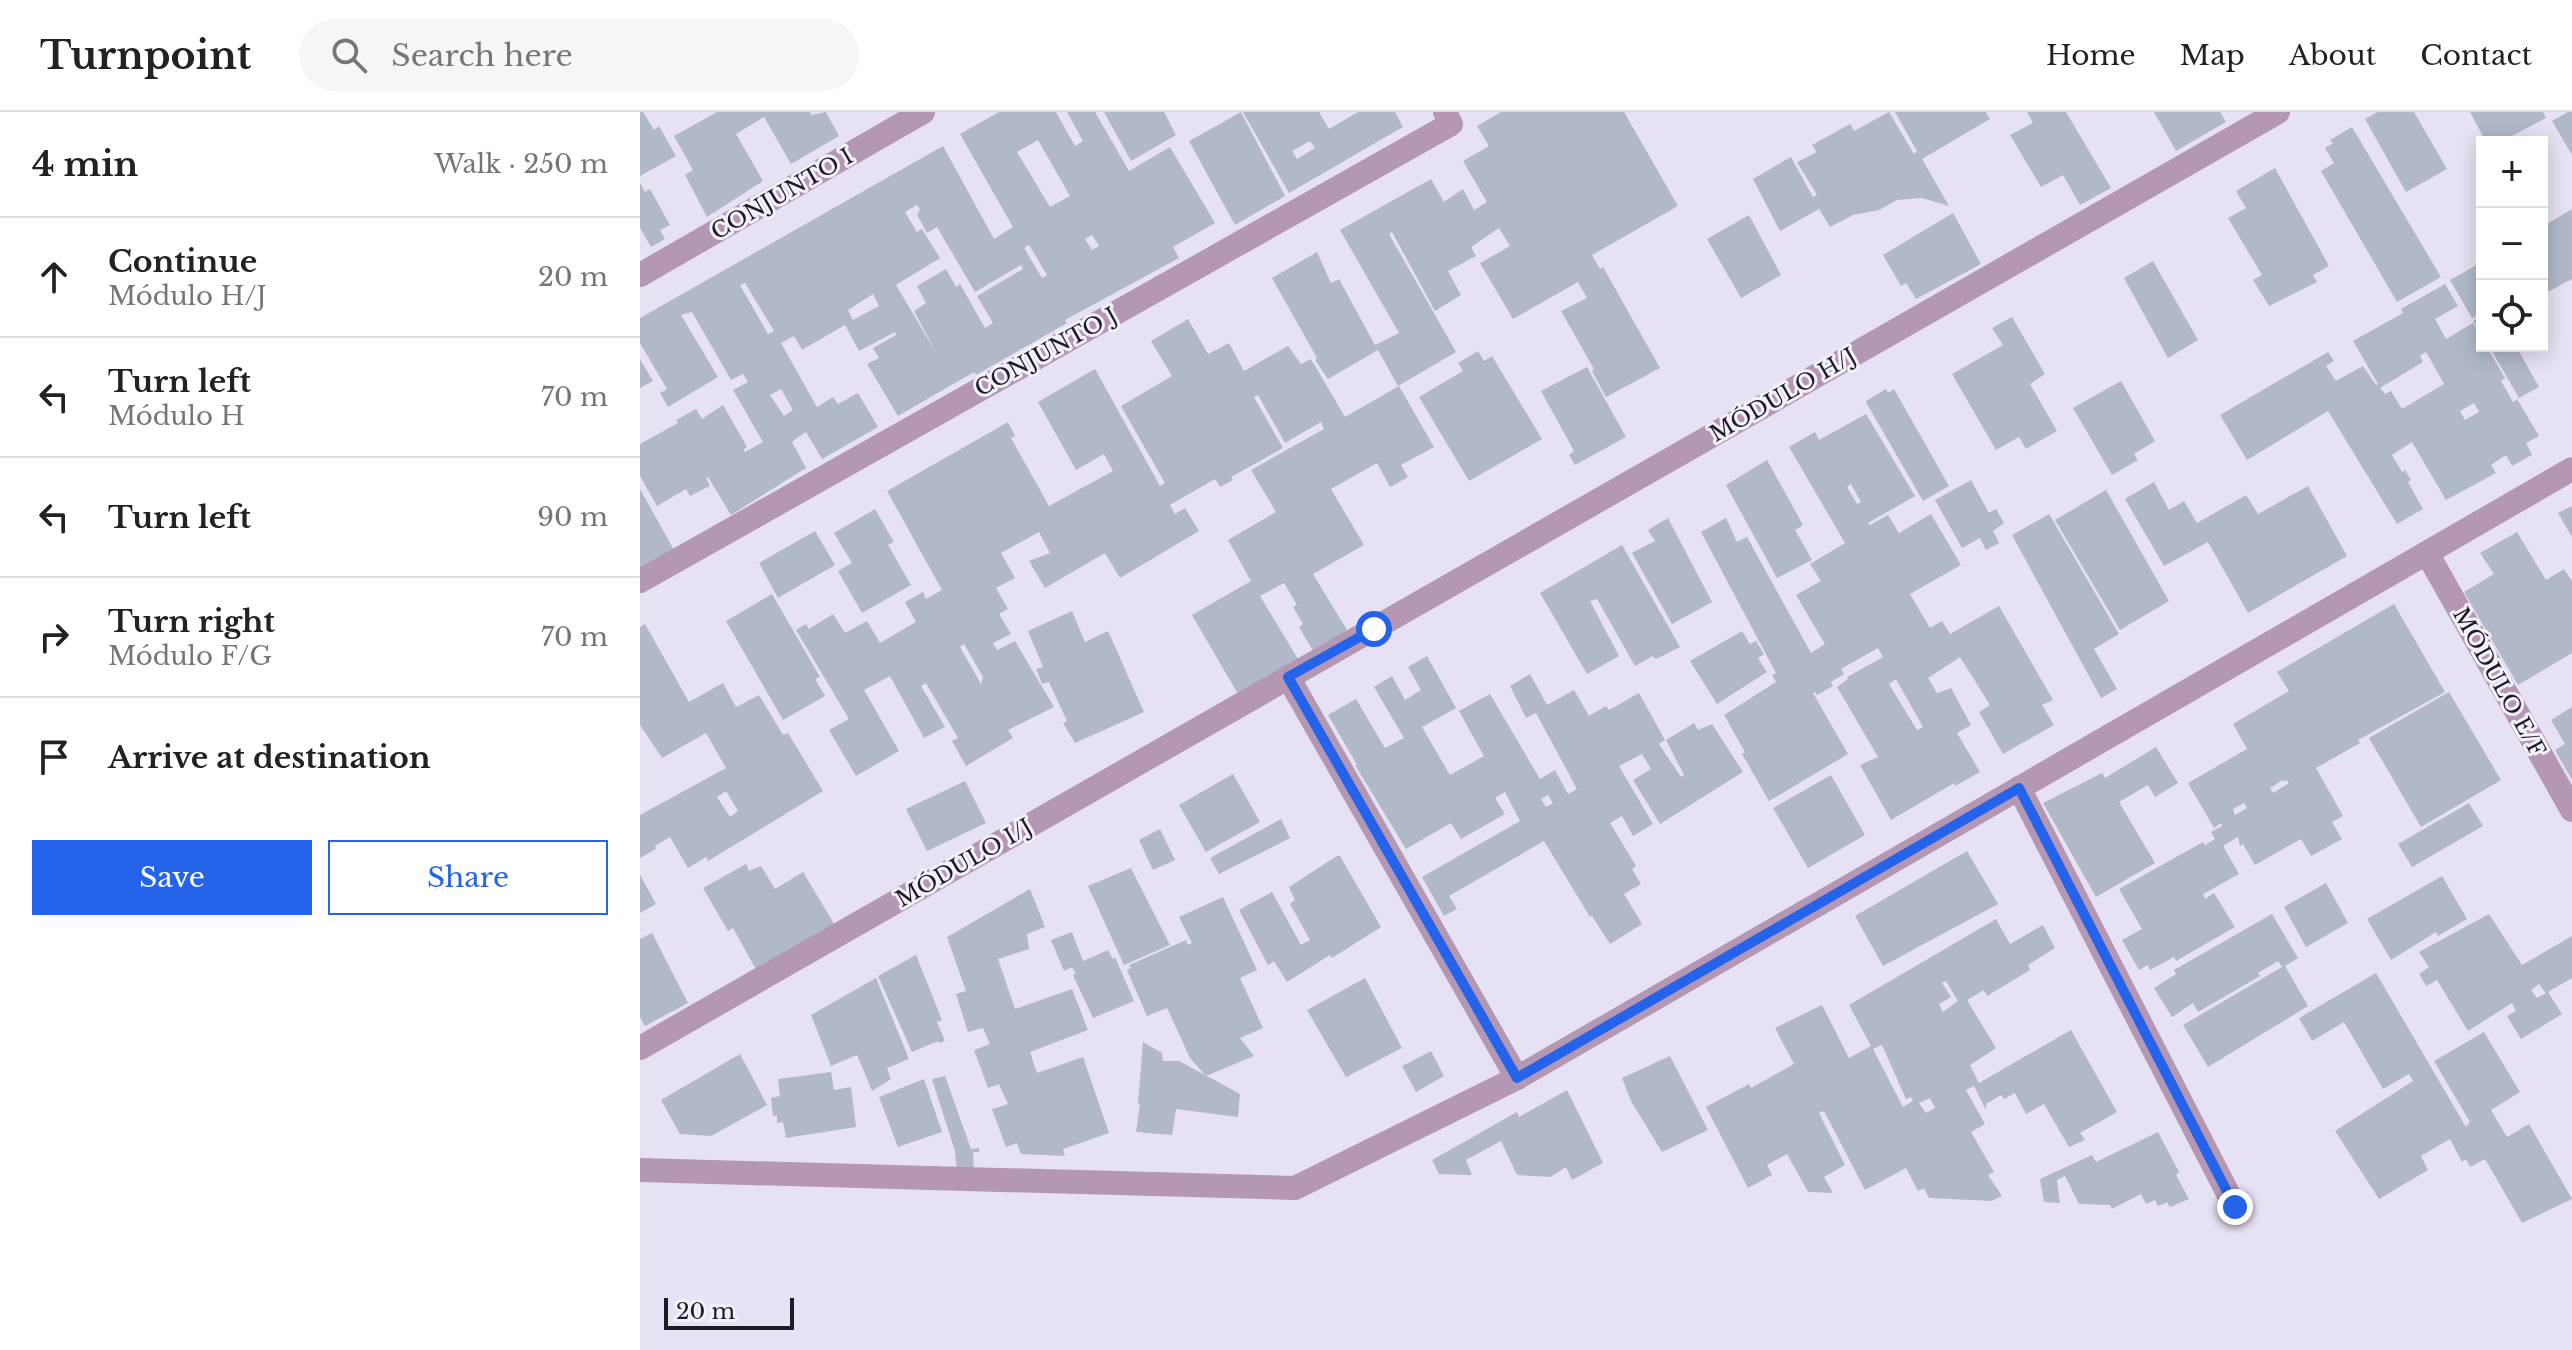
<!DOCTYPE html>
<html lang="en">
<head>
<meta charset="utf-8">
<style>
	body { margin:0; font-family:"Libre Baskerville",serif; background:#f6f6f6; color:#222 }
	.controls { position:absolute; right:24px; top:24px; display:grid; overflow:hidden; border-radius:0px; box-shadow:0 4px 20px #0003 }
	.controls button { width:72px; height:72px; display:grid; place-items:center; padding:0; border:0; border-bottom:2px solid #e0e0e0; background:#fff; color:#222; font:40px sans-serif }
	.scale { position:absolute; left:24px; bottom:20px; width:130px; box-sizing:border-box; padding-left:8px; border:4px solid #1d1c22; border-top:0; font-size:22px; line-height:28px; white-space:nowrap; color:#1d1c22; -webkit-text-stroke:6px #f4f0fe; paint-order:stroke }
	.stop { position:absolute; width:24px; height:24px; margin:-18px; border:6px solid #2563eb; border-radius:50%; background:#fff }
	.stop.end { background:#2563eb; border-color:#fff; box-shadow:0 2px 8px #0008 }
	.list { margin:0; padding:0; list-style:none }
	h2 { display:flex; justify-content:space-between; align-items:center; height:104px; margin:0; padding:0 32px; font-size:34px }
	h2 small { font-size:26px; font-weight:400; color:#767676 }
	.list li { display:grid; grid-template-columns:52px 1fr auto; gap:24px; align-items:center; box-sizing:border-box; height:120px; padding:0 32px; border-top:2px solid #e0e0e0 }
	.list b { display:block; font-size:30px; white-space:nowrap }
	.list p { margin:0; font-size:26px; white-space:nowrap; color:#767676 }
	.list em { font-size:26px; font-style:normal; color:#767676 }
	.actions { display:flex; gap:16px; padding:24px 32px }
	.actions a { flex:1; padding:18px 0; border:2px solid #2563eb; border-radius:0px; text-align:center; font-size:28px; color:#2563eb }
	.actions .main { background:#2563eb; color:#fff }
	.icon { flex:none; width:44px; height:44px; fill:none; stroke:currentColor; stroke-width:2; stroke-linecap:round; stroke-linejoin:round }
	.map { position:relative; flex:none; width:1932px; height:1238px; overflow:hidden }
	header { display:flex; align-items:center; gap:48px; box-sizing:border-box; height:112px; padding:0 40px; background:#fff; border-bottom:2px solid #e0e0e0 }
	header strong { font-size:38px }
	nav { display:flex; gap:44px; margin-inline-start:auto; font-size:28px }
	.search { width:560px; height:72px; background:#f6f6f6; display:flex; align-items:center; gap:20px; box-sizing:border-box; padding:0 28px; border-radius:44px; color:#767676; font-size:30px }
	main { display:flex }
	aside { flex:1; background:#fff }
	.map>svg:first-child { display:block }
	.building { fill:#b1b8c7; fill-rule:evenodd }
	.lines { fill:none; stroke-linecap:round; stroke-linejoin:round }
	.street { stroke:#b497b2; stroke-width:24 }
	.route { stroke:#2563eb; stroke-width:10 }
	.labels { text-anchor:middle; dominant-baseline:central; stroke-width:6; stroke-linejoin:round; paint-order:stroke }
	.street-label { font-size:22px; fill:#1d1c22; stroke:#f4f0fe }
</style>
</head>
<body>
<header>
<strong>Turnpoint</strong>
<div class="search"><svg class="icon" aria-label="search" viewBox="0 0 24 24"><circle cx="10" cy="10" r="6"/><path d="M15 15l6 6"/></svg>Search here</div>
<nav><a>Home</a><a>Map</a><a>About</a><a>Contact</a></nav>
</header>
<main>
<aside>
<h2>4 min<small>Walk · 250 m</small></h2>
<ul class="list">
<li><svg class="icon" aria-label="ahead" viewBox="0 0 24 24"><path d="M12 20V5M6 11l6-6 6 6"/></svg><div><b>Continue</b><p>Módulo H/J</p></div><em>20 m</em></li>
<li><svg class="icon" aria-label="left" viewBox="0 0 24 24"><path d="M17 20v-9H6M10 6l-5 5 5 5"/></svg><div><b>Turn left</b><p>Módulo H</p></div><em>70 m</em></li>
<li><svg class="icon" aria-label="left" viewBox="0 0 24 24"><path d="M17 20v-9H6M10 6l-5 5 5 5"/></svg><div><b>Turn left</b></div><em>90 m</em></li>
<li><svg class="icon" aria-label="right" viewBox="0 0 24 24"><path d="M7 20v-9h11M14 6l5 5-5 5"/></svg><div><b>Turn right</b><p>Módulo F/G</p></div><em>70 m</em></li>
<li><svg class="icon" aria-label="arrive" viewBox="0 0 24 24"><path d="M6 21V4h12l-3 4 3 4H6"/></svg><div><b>Arrive at destination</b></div></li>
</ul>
<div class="actions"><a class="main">Save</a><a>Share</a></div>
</aside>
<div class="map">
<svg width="1932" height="1238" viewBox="0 0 1932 1238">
	<rect width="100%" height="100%" fill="#e7e2f3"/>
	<g class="building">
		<path d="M0 0H3L14 18 19 14 36 44 0 64Z"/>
		<path d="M77 0H170L171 3 186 0 199 24 151 52 124 5 96 22 123 69 67 105 45 63 53 58 34 24Z"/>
		<path d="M359 0H416L435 34 443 29 427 0H455L489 59 530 35 575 111 533 135 539 146 425 208 427 211 336 263 334 260 258 304 227 252 239 246 233 236 256 223 255 220 219 239 205 213 162 238 154 224 141 231 177 295 193 285 198 292 218 281 238 315 182 347 166 320 157 326 152 330 166 356 91 403 68 365 66 366 70 374 50 384 46 377 17 394 0 364V332L38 311 36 308 56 297 62 307 83 293 107 335 103 338 105 340 123 330 93 278 108 270 103 262 91 268 52 200 41 203 78 265 28 295 20 281 27 277 0 231V206L303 34 354 127 373 115 320 22ZM398 28 430 84 410 95 377 40ZM277 93 280 98 277 103 287 121 297 115 335 180 381 153 383 157 337 184 353 211 345 216 320 172 316 175 306 157 277 174 286 191 274 199 297 242 256 173 300 146 282 117 277 120 265 100ZM452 123 459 134 452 138 445 127ZM389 133 407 163 402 166 384 136ZM105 171 134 219 128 222 100 173ZM233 182 239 194 213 208 208 198ZM141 277 153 298 144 304 130 283Z"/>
		<path d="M464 0H524L536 23 491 49Z"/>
		<path d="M601 0 645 84 595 113 549 29Z"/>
		<path d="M603 0H679L689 17 718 0H755L763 15 649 81ZM670 29 675 36 657 47 652 39Z"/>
		<path d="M861 0H984L1038 94 952 143 960 157 963 155 1020 256 966 285 952 259 954 257 921 199 947 186 938 170 873 207 840 151 870 134 859 116 831 135 836 144 808 159 821 183 795 199 752 120 749 122 816 240 758 274 738 238 688 267 675 248 677 246 632 166 677 140 691 171 699 167 735 233 759 221 700 118 791 67 804 90 823 77 834 98 847 90 823 49 849 34 837 14Z"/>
		<path d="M1249 0 1274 42 1277 39 1255 0H1346L1350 7 1282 47 1309 94 1282 86 1257 88 1239 98 1213 103 1190 115 1179 97 1140 119 1113 67 1151 45 1173 85 1177 83 1157 50 1177 40 1172 33 1210 12 1214 19Z"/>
		<path d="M1387 0H1426L1471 76 1440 93 1423 63 1401 75 1370 23 1393 11Z"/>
		<path d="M1514 0H1580L1586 10 1536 39Z"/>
		<path d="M1738 0H1774L1807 57 1766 80 1725 7Z"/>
		<path d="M1830 0H1903L1906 6 1870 25 1873 30H1846Z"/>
		<path d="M1928 0H1932V43L1912 9Z"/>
		<path d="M1712 15 1801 165 1757 190 1681 59 1694 51 1685 36 1693 31 1690 28Z"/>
		<path d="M1635 56 1689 154 1673 163 1677 170 1629 194 1613 168 1622 163 1588 106 1606 96 1596 79Z"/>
		<path d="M0 70 5 80 10 77 30 113 20 118 25 127 11 135 0 116Z"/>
		<path d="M1932 97V167L1902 183V115Z"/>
		<path d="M1313 101 1341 152 1276 187 1266 171 1261 174 1243 143Z"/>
		<path d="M1109 103 1141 163 1101 186 1067 127Z"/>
		<path d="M1513 149 1558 228 1528 246 1484 166Z"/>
		<path d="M1842 150V200L1832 206 1810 168Z"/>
		<path d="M1805 172 1818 194 1795 207 1806 227 1833 211 1842 226V234H1846L1865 266 1861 269 1873 290 1877 287 1899 324 1886 331 1892 343 1872 354 1866 343 1851 353 1856 361 1806 388 1772 330 1752 343 1762 360 1765 358 1771 368 1768 370 1783 397 1757 412 1688 299 1607 348 1580 303 1688 240 1694 249 1686 254 1696 269 1723 254 1736 273 1738 272 1713 229 1763 201 1761 197ZM1786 240 1804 272 1762 297 1751 279 1745 282 1740 276 1783 250 1780 244ZM1834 291 1839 300 1825 308 1820 299Z"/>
		<path d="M1842 204V223L1833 209Z"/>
		<path d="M1372 205 1405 262 1390 272 1417 319 1386 337 1379 325 1356 338 1312 262 1363 233 1352 216Z"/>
		<path d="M548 207 568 242 589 231 604 259 648 234 661 252 671 247 705 305 759 274 794 335 761 353 768 365 750 375 737 351 691 377 724 433 673 462 707 518 673 539 659 515 663 512 653 495 657 493 644 471 620 484 658 547 598 582 552 503 611 469 588 428 636 400 611 358 684 317 681 310 645 331 618 283 614 285 643 336 591 365 593 368 580 375 575 367 530 393 535 402 545 396 559 419 480 466 465 441 405 476 389 449 410 441 399 420 361 441 375 466 356 476 368 497 359 502 371 522 353 531 357 538 375 529 414 595 368 618 373 626 326 654 312 629 318 626 286 571 281 574 305 615 284 626 250 564 224 578 259 639 216 664 189 618 209 607 156 518 166 512 169 517 193 502 205 521 227 509 240 531 276 510 265 490 283 480 286 487 302 478 247 379 368 310 375 324 371 326 409 394 473 359 464 342 436 358 398 290 455 257 520 374 525 371 481 294 532 264 511 229ZM324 532 343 565 341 572 320 535Z"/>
		<path d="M1849 234H1876L1899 275 1879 286Z"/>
		<path d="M838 239 844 249 852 244 902 327 829 369 779 285 823 259 818 251Z"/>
		<path d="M0 247 13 269 0 276Z"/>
		<path d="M947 255 986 325 935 353 929 343 934 339 901 279Z"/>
		<path d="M1481 269 1515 329 1494 342 1498 348 1472 363 1433 296Z"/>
		<path d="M1246 277 1248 281 1254 277 1309 374 1283 389 1227 292 1226 289Z"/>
		<path d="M1226 302 1275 384 1228 411 1230 413 1248 403 1259 421 1291 402 1321 453 1270 482 1290 516 1302 509 1310 522 1359 494 1413 588 1402 593 1414 613 1363 642 1339 600 1350 593 1320 545 1288 566 1297 581 1311 576 1331 613 1317 621 1340 660 1315 674 1314 671 1251 708 1220 653 1238 645 1197 575 1208 567 1207 565 1243 545 1238 536 1201 557 1204 562 1191 570 1193 574 1177 583 1175 580 1173 581 1208 642 1129 689 1102 642 1105 640 1084 603 1136 570 1132 563 1136 561 1061 420 1086 406 1097 430 1107 425 1171 541 1185 532 1156 483 1181 469 1170 452 1205 431 1149 335 1175 320 1179 328ZM1211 372 1221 390 1217 392 1207 375ZM1256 567 1283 615 1277 618 1249 572Z"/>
		<path d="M1127 348 1163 413 1155 418 1172 448 1137 466 1086 373Z"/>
		<path d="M1331 368 1349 401 1356 397 1364 411 1353 419 1359 431 1346 438 1340 426 1322 436 1295 388Z"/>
		<path d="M1514 370 1529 398 1544 389 1557 411 1606 383 1618 402 1668 374 1707 444 1608 501 1568 430 1524 454 1485 387Z"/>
		<path d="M0 377 34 438 0 457Z"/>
		<path d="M1466 378 1529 489 1480 518 1415 408Z"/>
		<path d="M1932 394V425L1918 401Z"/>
		<path d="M235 397 254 430 248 433 271 473 222 501 198 459 212 451 194 421Z"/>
		<path d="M1409 402 1479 522 1454 537 1477 577 1461 586 1372 423Z"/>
		<path d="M1028 406 1072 490 1032 512 992 441 1015 429 1008 418Z"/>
		<path d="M175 419 195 453 138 486 119 451Z"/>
		<path d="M1877 420 1906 468 1924 457 1932 469V541L1878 573 1824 480 1854 462 1840 441Z"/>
		<path d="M982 433 1040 535 1016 547 1013 544 995 554 957 487 950 489 979 544 947 562 900 481Z"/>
		<path d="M132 482 180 565 175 567 185 584 143 608 86 509Z"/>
		<path d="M1754 492 1805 580 1718 628 1720 631 1676 656 1703 704 1692 710 1702 727 1671 744 1661 727 1615 753 1603 732 1600 734 1598 725 1583 734 1599 762 1563 782 1565 787 1574 781 1595 815 1536 849 1534 845 1510 858 1508 853 1499 858 1482 828 1502 817 1479 777 1563 730 1565 733 1575 727 1571 720 1582 714 1581 711 1574 716 1548 671 1607 637 1593 612 1649 579 1637 560ZM1643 668V670L1647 668 1649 671 1633 681 1630 676ZM1604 691 1607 696 1595 703 1593 697Z"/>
		<path d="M432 499 445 530 468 519 504 600 435 631 423 611 427 609 409 570 402 572 396 557 403 555 388 519Z"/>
		<path d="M5 512 49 590 83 571 96 595 119 583 143 623 148 621 183 679 68 749 66 745 48 756 30 725 15 734 16 737 0 746V703L86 656 66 621 22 646 0 613V515ZM86 679 98 699 90 705 77 685Z"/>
		<path d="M1102 519 1110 532 1116 529 1124 542 1118 546 1127 560 1077 592 1050 549Z"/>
		<path d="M787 544 816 596 782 615 810 663 844 644 819 599 850 582 900 667 915 658 928 682 937 677 896 601 886 606 870 574 890 562 907 593 934 578 949 604 966 594 969 598 999 581 1025 628 1019 632 1041 665 1044 663 1026 628 1054 611 1058 618 1072 612 1103 660 1020 712 993 668 1011 657 1002 642 979 654 1013 712 993 724 982 704 970 711 996 754 992 757 1001 772 984 782 1002 812 970 832 952 804 950 805 904 729 809 784 817 797 804 804 782 765 880 709 865 680 855 686 865 702 821 727 811 711 766 737 715 653H717L688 603 716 587 745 636 764 626 734 575 752 564 765 588 781 578 768 555ZM908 683 913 691 906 695 901 687Z"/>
		<path d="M1809 580 1861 668 1781 715 1729 626Z"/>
		<path d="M1932 595V668L1915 638 1925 632 1911 608Z"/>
		<path d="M1516 635 1538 671 1515 685 1508 673 1479 690 1515 751 1456 785 1403 691 1462 661 1465 666Z"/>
		<path d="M593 662 620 710 566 740 539 693Z"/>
		<path d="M1191 663 1225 723 1168 756 1133 696Z"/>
		<path d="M325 669 346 711 287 739 266 697Z"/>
		<path d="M1829 691 1843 714 1772 755 1758 732Z"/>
		<path d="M641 707 650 726 579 762 570 746Z"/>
		<path d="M520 717 535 748 513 758 499 728Z"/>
		<path d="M1327 739 1358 792 1243 854 1215 804Z"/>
		<path d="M697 744H700L741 815 692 846 690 843 647 870 634 849 628 853 599 798 632 780 661 833 670 828 650 792 655 788 649 775Z"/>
		<path d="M106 752 109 759 121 754 135 777 163 760 196 815 118 861 93 816 88 819 63 776Z"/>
		<path d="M491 756 530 833 484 853 448 774Z"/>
		<path d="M0 763 16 792 0 801Z"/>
		<path d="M1802 764 1827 807 1798 824 1796 820 1751 848 1727 807Z"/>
		<path d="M1686 771 1708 811 1666 835 1644 795Z"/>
		<path d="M390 777 405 815 387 822 389 837 358 847 375 897 432 877 448 918 390 940 397 961 443 945 469 1021 423 1037 425 1044 381 1042 377 1031 366 1035 352 997 368 992 359 972 348 976 334 938 350 932 343 916 328 920 316 882 326 879 307 825Z"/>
		<path d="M583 785 617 858 600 866 623 916 600 926 614 944 566 964 550 946 527 896 507 904 487 858 491 856 489 853 546 828 548 833 552 831 539 805Z"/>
		<path d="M1632 802 1658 846 1645 854 1668 894 1568 955 1543 913 1642 855 1638 849 1618 861 1620 864 1558 900 1553 891 1532 905 1514 876 1536 862 1534 858Z"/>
		<path d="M1849 802 1882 853 1932 824V866L1908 880 1922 902 1881 927 1867 904 1876 899 1872 891 1828 919 1797 868 1786 874 1779 862 1789 855 1779 840ZM1899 872 1906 881 1897 886 1891 878Z"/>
		<path d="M1356 807 1370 832 1403 813 1415 836 1388 853 1390 858 1347 884 1344 878 1327 888 1356 936 1330 953 1339 971 1431 918 1477 1000 1440 1021 1445 1028 1429 1035 1404 992 1386 1002 1375 981 1364 987 1361 983 1346 992V998L1334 974 1326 978 1345 1012 1331 1020 1354 1060 1348 1063 1362 1084 1352 1089 1289 1086 1284 1076 1278 1079 1266 1056 1225 1078 1184 999 1179 1001 1205 1053 1184 1065 1193 1081 1168 1080 1147 1042 1127 1053 1132 1063 1108 1076 1066 995 1109 972 1111 976 1154 952 1135 916 1182 893 1209 946 1231 934 1209 893ZM1306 869 1318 889 1303 900 1299 892 1311 885 1302 871ZM1242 933 1266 987 1271 985 1273 989 1263 995 1233 937ZM1290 986 1295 996 1286 1001 1279 991Z"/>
		<path d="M432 820 443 849 468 838 473 847 475 845 494 889 453 906 433 863 436 862 432 855 424 859 411 828Z"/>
		<path d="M12 821 48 891 5 914 0 905V827Z"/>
		<path d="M276 843 302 908 297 910 305 929 300 931 298 929 272 940 238 864Z"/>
		<path d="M1736 861 1826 1015 1830 1010 1794 949 1844 920 1880 980 1851 998 1867 1025 1889 1012 1932 1087 1882 1111 1845 1047 1830 1055 1826 1047 1822 1050 1810 1027 1781 1044 1788 1058 1739 1087 1695 1019 1773 969 1769 962 1743 977 1704 910 1672 929 1659 906Z"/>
		<path d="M236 866 269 947 247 956 251 967 232 979 217 943 191 954 171 903Z"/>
		<path d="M725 866 762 936 706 965 667 898Z"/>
		<path d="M503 930 522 941 523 949H539L600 982 598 1005 536 997 532 1023 496 1020 500 992H498Z"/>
		<path d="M791 939 804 964 776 980 762 954Z"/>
		<path d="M100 942 127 993 71 1024 40 1022 21 988Z"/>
		<path d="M1030 944 1068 1018 1022 1040 991 989 982 966Z"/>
		<path d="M191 960 194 978 211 975 216 1015 146 1026 143 1010 137 1011V1003L133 1004 131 986 140 984 138 967Z"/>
		<path d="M305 964 331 1037 339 1036V1040H333L334 1060H317L315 1039 292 967Z"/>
		<path d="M284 967 302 1020 258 1035 239 985Z"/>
		<path d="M927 978 963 1051 932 1068 926 1055 910 1065 877 1063 861 1029 826 1048 832 1063 799 1062 792 1048 877 1000 879 1005Z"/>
		<path d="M1518 1020 1539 1060 1536 1063 1549 1087 1530 1095 1527 1090 1518 1094 1515 1088 1506 1092 1501 1082 1472 1097 1470 1093 1439 1092 1425 1064 1417 1068 1420 1091 1404 1090 1400 1067 1452 1043 1456 1050Z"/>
	</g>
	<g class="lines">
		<g class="street">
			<path d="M0 163 283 0"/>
			<path d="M1787 441 1932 698"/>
			<path d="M0 469 811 12 805 0"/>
			<path d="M648 565 877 966"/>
			<path d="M1379 676 1595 1095"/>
			<path d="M0 936 1638 0"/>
			<path d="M0 1058 655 1076 877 966 1932 357"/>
		</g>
	</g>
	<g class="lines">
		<path class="route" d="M734 517 648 565 877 966 1379 676 1595 1095"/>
	</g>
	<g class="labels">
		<g class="street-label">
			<text transform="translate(142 82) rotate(-30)">CONJUNTO I</text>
			<text transform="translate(406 240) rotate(-29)">CONJUNTO J</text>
			<text transform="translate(1143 283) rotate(-30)">MÓDULO H/J</text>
			<text transform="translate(1859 570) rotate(61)">MÓDULO E/F</text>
			<text transform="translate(324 751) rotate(-30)">MÓDULO I/J</text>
		</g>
	</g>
</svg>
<div class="controls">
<button>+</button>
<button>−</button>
<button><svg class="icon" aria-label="locate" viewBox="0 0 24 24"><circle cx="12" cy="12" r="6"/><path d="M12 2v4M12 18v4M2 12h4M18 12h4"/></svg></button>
</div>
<div class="scale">20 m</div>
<div class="stop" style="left:734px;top:517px"></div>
<div class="stop end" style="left:1595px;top:1095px"></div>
</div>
</main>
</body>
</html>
